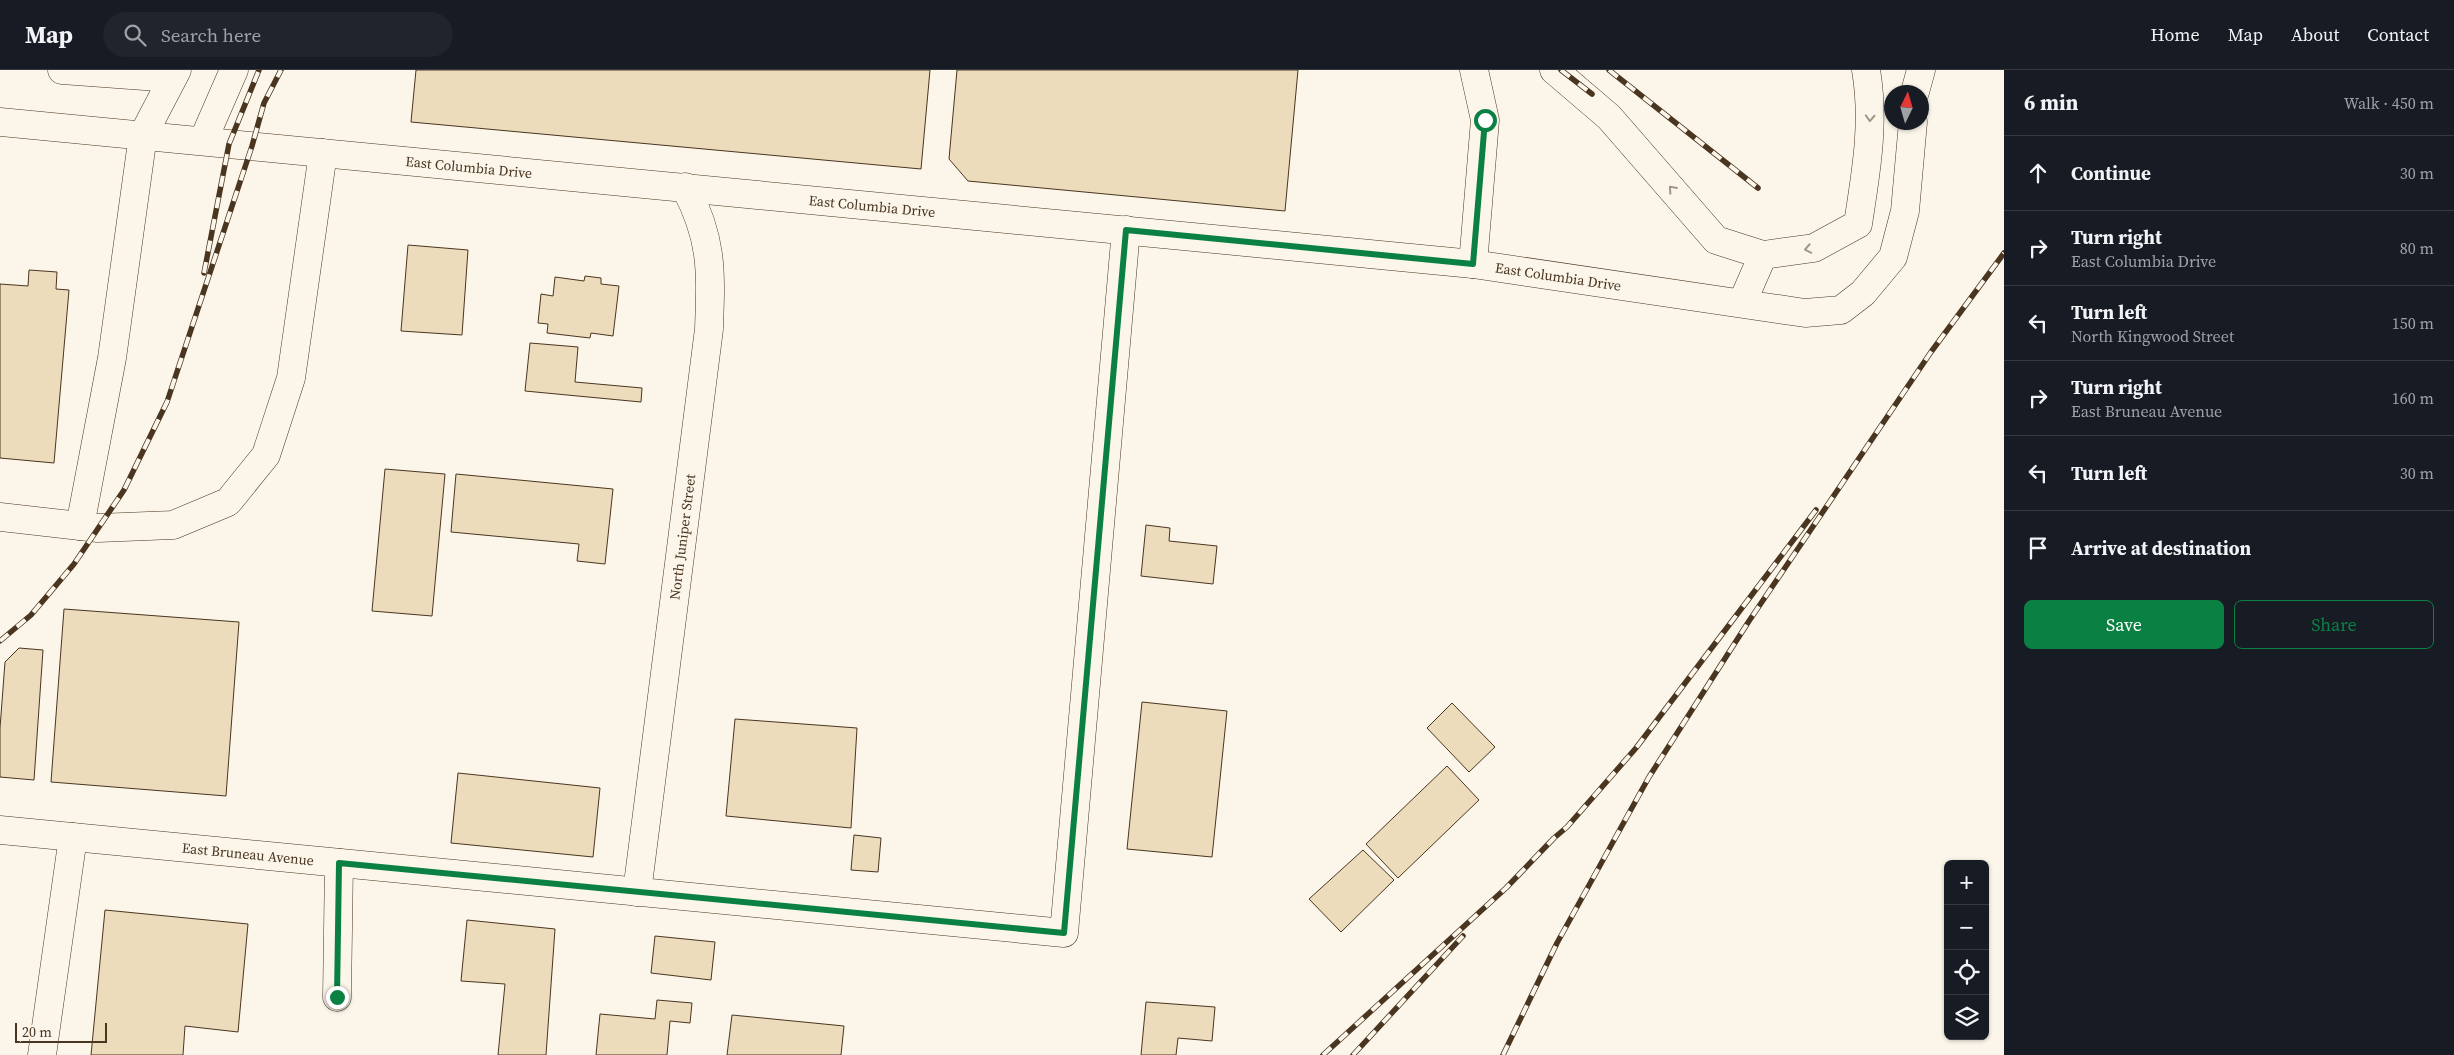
<!DOCTYPE html>
<html lang="en">
<head>
<meta charset="utf-8">
<style>
	body { margin:0; font-family:"Source Serif 4",serif; background:#20242c; color:#f1f3f6 }
	.controls { position:absolute; right:15px; bottom:15px; display:grid; overflow:hidden; border-radius:8px; box-shadow:0 1px 4px #0004 }
	.controls button { width:45px; height:45px; display:grid; place-items:center; padding:0; border:0; border-bottom:1px solid #363941; background:#171b24; color:#f1f3f6; font:25px sans-serif }
	.compass { position:absolute; left:1884px; top:15px; width:45px; height:45px; border-radius:50%; background:#171b24; box-shadow:0 1px 4px #0004; rotate:5deg }
	.scale { position:absolute; left:15px; bottom:12px; width:92px; box-sizing:border-box; padding-left:5px; border:2px solid #4a3520; border-top:0; font-size:14px; line-height:18px; white-space:nowrap; color:#4a3520; -webkit-text-stroke:4px #fbf6e9; paint-order:stroke }
	.stop { position:absolute; width:15px; height:15px; margin:-11px; border:4px solid #0b8043; border-radius:50%; background:#fff }
	.stop.end { background:#0b8043; border-color:#fff; box-shadow:0 1px 5px #0008 }
	.list { margin:0; padding:0; list-style:none }
	h2 { display:flex; justify-content:space-between; align-items:center; height:65px; margin:0; padding:0 20px; font-size:21px }
	h2 small { font-size:16px; font-weight:400; color:#9ea1a6 }
	.list li { display:grid; grid-template-columns:32px 1fr auto; gap:15px; align-items:center; box-sizing:border-box; height:75px; padding:0 20px; border-top:1px solid #363941 }
	.list b { display:block; font-size:19px; white-space:nowrap }
	.list p { margin:0; font-size:16px; white-space:nowrap; color:#9ea1a6 }
	.list em { font-size:16px; font-style:normal; color:#9ea1a6 }
	.actions { display:flex; gap:10px; padding:15px 20px }
	.actions a { flex:1; padding:11px 0; border:1px solid #0b8043; border-radius:8px; text-align:center; font-size:18px; color:#0b8043 }
	.actions .main { background:#0b8043; color:#fff }
	.icon { flex:none; width:28px; height:28px; fill:none; stroke:currentColor; stroke-width:2; stroke-linecap:round; stroke-linejoin:round }
	.map { position:relative; flex:none; width:2004px; height:985px; overflow:hidden }
	header { display:flex; align-items:center; gap:30px; box-sizing:border-box; height:70px; padding:0 25px; background:#171b24; border-bottom:1px solid #363941 }
	header strong { font-size:24px }
	nav { display:flex; gap:28px; margin-inline-start:auto; font-size:18px }
	.search { width:350px; height:45px; background:#20242c; display:flex; align-items:center; gap:12px; box-sizing:border-box; padding:0 18px; border-radius:28px; color:#9ea1a6; font-size:19px }
	main { display:flex }
	aside { flex:1; background:#171b24 }
	.map>svg:first-child { display:block }
	.building { fill:#ecdcbc; stroke:#4a3520 }
	.lines { fill:none; stroke-linecap:round; stroke-linejoin:round }
	.minor-casing { stroke:#4a3520; stroke-width:29 }
	.minor { stroke:#fbf6e9; stroke-width:28 }
	.rail-casing { stroke:#4a3520; stroke-width:5.5 }
	.rail { stroke:#fbf6e9; stroke-width:4; stroke-dasharray:11; stroke-linecap:butt }
	.oneway { stroke:#a29684 }
	.route { stroke:#0b8043; stroke-width:6 }
	.labels { text-anchor:middle; dominant-baseline:central; stroke-width:4; stroke-linejoin:round; paint-order:stroke }
	.street-label { font-size:14px; fill:#4a3520; stroke:#fbf6e9 }
</style>
</head>
<body>
<header>
<strong>Map</strong>
<div class="search"><svg class="icon" aria-label="search" viewBox="0 0 24 24"><circle cx="10" cy="10" r="6"/><path d="M15 15l6 6"/></svg>Search here</div>
<nav><a>Home</a><a>Map</a><a>About</a><a>Contact</a></nav>
</header>
<main>
<div class="map">
<svg width="2004" height="985" viewBox="0 0 2004 985">
	<rect width="100%" height="100%" fill="#fbf6e9"/>
	<g class="building">
		<path d="M416 0H930L921 99 411 52Z"/>
		<path d="M957 0H1298L1285 141 968 111 949 89Z"/>
		<path d="M408 175 468 180 462 265 401 261Z"/>
		<path d="M29 200 57 202 56 219 69 220 54 393 0 388V214L28 216Z"/>
		<path d="M585 206 601 208V214L619 216 613 266 591 263 590 268 547 263 548 254 538 253 541 224 553 226 555 207 584 211Z"/>
		<path d="M530 273 578 277 575 312 642 318 641 332 525 321Z"/>
		<path d="M385 399 445 404 432 546 372 541Z"/>
		<path d="M456 404 613 419 605 494 577 491 579 474 451 462Z"/>
		<path d="M1146 455 1170 458 1169 471 1217 476 1213 514 1141 506Z"/>
		<path d="M64 539 239 552 226 726 51 712Z"/>
		<path d="M19 578 43 580 34 710 0 707V658L5 592Z"/>
		<path d="M1142 632 1227 641 1212 787 1127 779Z"/>
		<path d="M1452 633 1495 677 1469 702 1427 658Z"/>
		<path d="M735 649 857 658 851 758 726 746Z"/>
		<path d="M1447 696 1479 730 1398 808 1366 774Z"/>
		<path d="M458 703 600 718 593 787 451 773Z"/>
		<path d="M854 765 881 768 878 802 851 800Z"/>
		<path d="M1363 780 1394 810 1341 862 1309 829Z"/>
		<path d="M105 840 248 854 238 962 185 956 183 985H91Z"/>
		<path d="M467 850 555 859 546 985H498L505 914 461 911Z"/>
		<path d="M655 866 715 872 711 910 651 903Z"/>
		<path d="M657 930 692 933 690 953 670 951 667 985H596L600 944 655 949Z"/>
		<path d="M1146 932 1215 937 1212 971 1178 968 1176 985H1141Z"/>
		<path d="M732 945 844 956 841 985H727Z"/>
	</g>
	<g class="lines">
		<g class="minor-casing">
			<g id="minor">
				<path d="M62 0 172 8"/>
				<path d="M1554 0 1609 47 1716 170 1763 185 1814 178 1858 154C1866 102 1875 53 1866 0"/>
				<path d="M1915 22 1921 0"/>
				<path id="s1" d="M0 52 1473 194 1805 243 1841 240 1863 223 1893 187 1905 141 1913 52"/>
				<path d="M203 71 234 0"/>
				<path d="M1473 194 1485 50 1474 0"/>
				<path d="M1742 233 1763 185"/>
				<path d="M0 447 98 458 173 455 228 432 266 385 291 308 323 83"/>
				<path d="M80 456 112 288 143 65 177 0"/>
				<path id="s2" d="M0 760 1064 863 1126 160"/>
				<path id="s3" d="M637 822 709 259C711 202 713 169 685 117"/>
				<path d="M337 927 339 793"/>
				<path d="M42 985 73 767"/>
			</g>
		</g>
		<use href="#minor" class="minor"/>
		<g class="rail-casing">
			<g id="rail">
				<path d="M1561 0 1592 24"/>
				<path d="M1609 0 1758 118"/>
				<path d="M204 203 229 74 259 0"/>
				<path d="M0 571 31 545 74 494 124 420 167 332 252 76 264 33 281 0"/>
				<path d="M1323 985 1506 818 1554 768 1567 757 1636 678 1816 440"/>
				<path d="M1353 985 1463 866"/>
				<path d="M1503 985 1557 873 1649 707 1749 551 1931 282 2004 183"/>
			</g>
		</g>
		<use href="#rail" class="rail"/>
	</g>
	<defs><path id="oneway-chevron" d="M-2-3.5L2.5 0L-2 3.5" fill="none" stroke-width="1.6" stroke-linecap="round" stroke-linejoin="round" transform="scale(1.25)"/></defs>
	<g class="oneway">
		<use href="#oneway-chevron" transform="translate(1870 48) rotate(93)"/>
		<use href="#oneway-chevron" transform="translate(1672 119) rotate(-131)"/>
		<use href="#oneway-chevron" transform="translate(1808 179) rotate(169)"/>
	</g>
	<g class="lines">
		<path class="route" d="M337 927 339 793 1064 863 1126 160 1473 194 1485 50"/>
	</g>
	<g class="labels">
		<g class="street-label">
			<text stroke="none"><textPath href="#s1" startOffset="471">East Columbia Drive</textPath></text>
			<text stroke="none"><textPath href="#s1" startOffset="876">East Columbia Drive</textPath></text>
			<text stroke="none"><textPath href="#s1" startOffset="1566">East Columbia Drive</textPath></text>
			<text stroke="none"><textPath href="#s3" startOffset="358">North Juniper Street</textPath></text>
			<text stroke="none"><textPath href="#s2" startOffset="249">East Bruneau Avenue</textPath></text>
		</g>
	</g>
</svg>
<div class="controls">
<button>+</button>
<button>−</button>
<button><svg class="icon" aria-label="locate" viewBox="0 0 24 24"><circle cx="12" cy="12" r="6"/><path d="M12 2v4M12 18v4M2 12h4M18 12h4"/></svg></button>
<button><svg class="icon" aria-label="layers" viewBox="0 0 24 24"><path d="M12 4l9 5-9 5-9-5zM3 14l9 5 9-5"/></svg></button>
</div>
<svg class="compass" viewBox="-18 -18 36 36"><path d="M0-13l5 13h-10z" fill="#e53935"/><path d="M0 13l5-13h-10z" fill="#9ea1a6"/></svg>
<div class="scale">20 m</div>
<div class="stop" style="left:1485px;top:50px"></div>
<div class="stop end" style="left:337px;top:927px"></div>
</div>
<aside>
<h2>6 min<small>Walk · 450 m</small></h2>
<ul class="list">
<li><svg class="icon" aria-label="ahead" viewBox="0 0 24 24"><path d="M12 20V5M6 11l6-6 6 6"/></svg><div><b>Continue</b></div><em>30 m</em></li>
<li><svg class="icon" aria-label="right" viewBox="0 0 24 24"><path d="M7 20v-9h11M14 6l5 5-5 5"/></svg><div><b>Turn right</b><p>East Columbia Drive</p></div><em>80 m</em></li>
<li><svg class="icon" aria-label="left" viewBox="0 0 24 24"><path d="M17 20v-9H6M10 6l-5 5 5 5"/></svg><div><b>Turn left</b><p>North Kingwood Street</p></div><em>150 m</em></li>
<li><svg class="icon" aria-label="right" viewBox="0 0 24 24"><path d="M7 20v-9h11M14 6l5 5-5 5"/></svg><div><b>Turn right</b><p>East Bruneau Avenue</p></div><em>160 m</em></li>
<li><svg class="icon" aria-label="left" viewBox="0 0 24 24"><path d="M17 20v-9H6M10 6l-5 5 5 5"/></svg><div><b>Turn left</b></div><em>30 m</em></li>
<li><svg class="icon" aria-label="arrive" viewBox="0 0 24 24"><path d="M6 21V4h12l-3 4 3 4H6"/></svg><div><b>Arrive at destination</b></div></li>
</ul>
<div class="actions"><a class="main">Save</a><a>Share</a></div>
</aside>
</main>
</body>
</html>
